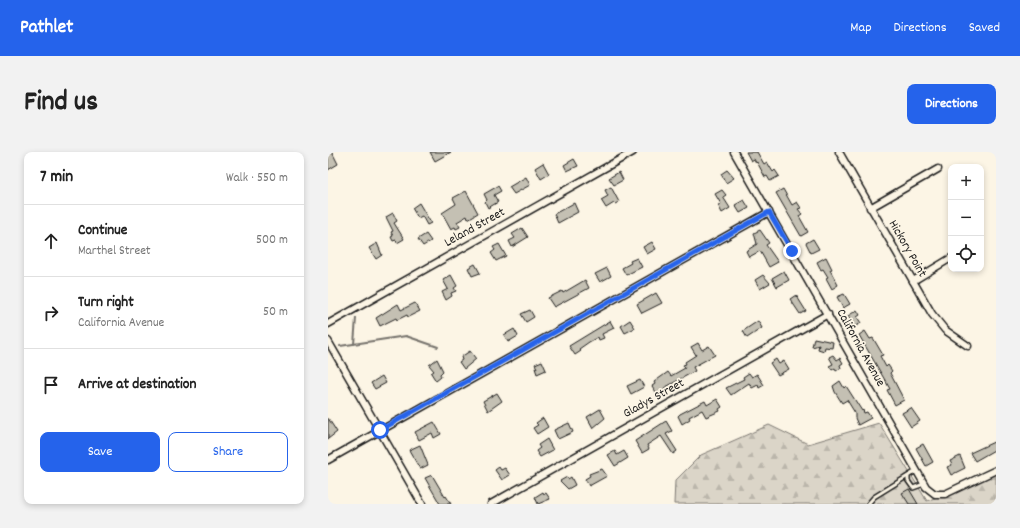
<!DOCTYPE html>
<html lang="en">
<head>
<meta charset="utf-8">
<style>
	body { margin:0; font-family:Dekko,sans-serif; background:#f2f2f2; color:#222 }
	.controls { position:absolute; right:12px; top:12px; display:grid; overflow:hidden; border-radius:8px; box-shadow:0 2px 6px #0003 }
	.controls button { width:36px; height:36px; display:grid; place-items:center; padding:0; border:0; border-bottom:1px solid #e0e0e0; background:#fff; color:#222; font:20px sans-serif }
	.stop { position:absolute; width:12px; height:12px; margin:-9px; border:3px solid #2563eb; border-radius:50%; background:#fff }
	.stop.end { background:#2563eb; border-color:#fff; box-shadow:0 1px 4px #0008 }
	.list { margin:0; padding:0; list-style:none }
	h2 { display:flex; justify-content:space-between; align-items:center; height:52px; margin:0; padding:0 16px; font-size:17px }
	h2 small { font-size:13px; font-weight:400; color:#767676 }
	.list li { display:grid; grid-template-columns:26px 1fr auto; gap:12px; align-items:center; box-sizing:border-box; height:72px; padding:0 16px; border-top:1px solid #e0e0e0 }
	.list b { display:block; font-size:15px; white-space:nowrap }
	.list p { margin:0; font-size:13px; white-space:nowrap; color:#767676 }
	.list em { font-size:13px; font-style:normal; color:#767676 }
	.actions { display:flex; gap:8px; padding:12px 16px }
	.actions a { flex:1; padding:9px 0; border:1px solid #2563eb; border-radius:8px; text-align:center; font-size:14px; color:#2563eb }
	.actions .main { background:#2563eb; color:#fff }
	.icon { flex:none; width:22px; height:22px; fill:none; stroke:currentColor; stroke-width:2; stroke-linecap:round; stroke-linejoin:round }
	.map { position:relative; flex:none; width:668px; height:352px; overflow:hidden; border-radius:8px }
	header { display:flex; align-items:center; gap:24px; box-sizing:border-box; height:56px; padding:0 20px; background:#2563eb; color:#fff }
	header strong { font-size:19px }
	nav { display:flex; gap:22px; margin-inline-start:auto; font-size:14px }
	.intro { display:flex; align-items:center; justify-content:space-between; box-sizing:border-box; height:96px; padding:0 24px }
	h1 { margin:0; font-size:28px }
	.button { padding:10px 18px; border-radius:8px; background:#2563eb; color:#fff; font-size:14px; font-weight:700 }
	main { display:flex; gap:24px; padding:0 24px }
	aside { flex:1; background:#fff; border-radius:8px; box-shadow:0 2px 6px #0003 }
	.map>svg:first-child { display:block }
	.forest { fill:url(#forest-firs); stroke:#7c7872 }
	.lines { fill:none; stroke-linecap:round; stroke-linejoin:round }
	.stream { stroke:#75726c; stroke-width:2 }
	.building { fill:#c4c0b3; stroke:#1c1c1c }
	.lane-casing { stroke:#1c1c1c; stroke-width:6 }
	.street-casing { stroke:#1c1c1c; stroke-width:9 }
	.lane { stroke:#fcf5e5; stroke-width:3 }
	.street { stroke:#fcf5e5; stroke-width:6 }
	.route { stroke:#2563eb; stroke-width:5 }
	.labels { text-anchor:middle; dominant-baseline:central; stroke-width:3.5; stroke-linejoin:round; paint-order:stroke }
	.street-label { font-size:13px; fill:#1c1c1c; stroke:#fcf5e5 }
</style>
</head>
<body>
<header>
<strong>Pathlet</strong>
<nav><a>Map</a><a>Directions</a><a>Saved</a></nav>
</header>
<div class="intro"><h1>Find us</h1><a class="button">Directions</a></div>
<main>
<aside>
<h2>7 min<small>Walk · 550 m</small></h2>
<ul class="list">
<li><svg class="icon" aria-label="ahead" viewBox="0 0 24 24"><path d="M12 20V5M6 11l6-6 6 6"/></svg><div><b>Continue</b><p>Marthel Street</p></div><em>500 m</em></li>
<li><svg class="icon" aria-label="right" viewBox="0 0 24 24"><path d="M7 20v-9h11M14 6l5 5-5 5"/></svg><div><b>Turn right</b><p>California Avenue</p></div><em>50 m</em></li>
<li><svg class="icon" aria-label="arrive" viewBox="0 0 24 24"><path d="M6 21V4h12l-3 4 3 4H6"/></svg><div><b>Arrive at destination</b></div></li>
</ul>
<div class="actions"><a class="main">Save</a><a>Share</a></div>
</aside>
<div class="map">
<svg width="668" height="352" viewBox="0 0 668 352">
	<defs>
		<pattern id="forest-firs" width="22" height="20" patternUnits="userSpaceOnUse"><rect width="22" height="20" fill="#dbd5c8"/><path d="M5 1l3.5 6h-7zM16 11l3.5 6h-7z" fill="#bbb6ab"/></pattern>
	</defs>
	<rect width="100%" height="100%" fill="#fcf5e5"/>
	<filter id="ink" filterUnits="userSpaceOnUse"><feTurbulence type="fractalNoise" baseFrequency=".025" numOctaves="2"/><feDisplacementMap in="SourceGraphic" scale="8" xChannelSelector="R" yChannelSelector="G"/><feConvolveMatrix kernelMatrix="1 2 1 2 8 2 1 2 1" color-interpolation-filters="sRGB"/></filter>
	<g filter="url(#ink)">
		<path class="forest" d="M551 271 599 349 668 321V352H346L347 329 373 303 441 273 480 292Z"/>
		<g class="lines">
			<g class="stream">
				<path d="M26 192 28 166"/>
				<path d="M12 194 78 184 110 195"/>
			</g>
		</g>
		<g class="building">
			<path d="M0 0H4L10 12 0 18Z"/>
			<path d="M102 0H123L107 9Z"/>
			<path d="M418 0H429L436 12 439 10 445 20 447 18 451 24 442 29 439 24 437 25 429 10 428 11 426 7 423 9Z"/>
			<path d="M246 7 250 14 239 19 236 13Z"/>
			<path d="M215 11 221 22 213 27 207 16Z"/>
			<path d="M399 18 406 26 398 31 393 22Z"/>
			<path d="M291 20 295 28 286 33 281 26Z"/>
			<path d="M198 25 202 33 186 42 181 35Z"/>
			<path d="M170 34 173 39 166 43 170 50 160 56 157 50 159 48 156 42Z"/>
			<path d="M283 35 291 50 287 52 286 51 278 56 273 48 280 44 277 38Z"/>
			<path d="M455 37 464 53 469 50 473 56 470 57 474 62 471 64 480 80 473 84 448 41Z"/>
			<path d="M394 38 398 43 395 45 402 56 394 61 390 53 393 52 387 42Z"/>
			<path d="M138 39 150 61 140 67 139 64 129 70 132 75 128 77 127 75 123 77 114 61 128 52 125 46Z"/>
			<path d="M416 48 421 56 412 61 407 53Z"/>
			<path d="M91 51 103 71 99 73 94 64 90 66 84 56Z"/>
			<path d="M246 51 250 60 230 71 226 62Z"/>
			<path d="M65 61 69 69 66 71 76 87 69 91 68 88 65 89 63 85 65 84 63 80 65 79 58 65Z"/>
			<path d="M194 76 200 85 184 95 181 89 187 86 184 82Z"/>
			<path d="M432 78 441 91 438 93 450 110 441 115 432 99 421 105 418 99 429 92 426 81Z"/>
			<path d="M98 82 103 89 95 94 90 87Z"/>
			<path d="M485 87 491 97 483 101 478 91Z"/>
			<path d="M324 90 328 97 319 102 315 95Z"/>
			<path d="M49 91 54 103 48 107 41 96Z"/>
			<path d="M171 92 178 104 168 109 163 101 167 98 165 95Z"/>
			<path d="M498 105 504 117 502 118 510 133 504 137 498 126 500 125 495 117 493 118 489 110Z"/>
			<path d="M309 106 314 115 298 123 294 116 303 111 302 109Z"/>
			<path d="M147 112 152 121 144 124 140 116Z"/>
			<path d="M279 116 283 124 272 130 267 122Z"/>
			<path d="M456 119 461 128 449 135 444 126Z"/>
			<path d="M123 123 129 134 126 136 128 139 123 141 124 144 118 148 114 140 120 137 115 128Z"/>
			<path d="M435 123 442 131 432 137 427 128Z"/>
			<path d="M257 128 261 136 226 155 220 146 234 139 235 141Z"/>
			<path d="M328 141 334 151 314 161 309 152Z"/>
			<path d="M516 142 522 152 515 156 509 145Z"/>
			<path d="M468 143 478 159 472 162 462 147Z"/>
			<path d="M87 151 92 159 80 165 79 163 69 168 68 166 52 174 48 166 70 152 73 158Z"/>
			<path d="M202 158 206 165 198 170 193 162Z"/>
			<path d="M529 158 532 163 529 165 533 171 526 175 520 164Z"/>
			<path d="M302 168 307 176 297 181 293 174Z"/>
			<path d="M282 169 286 176 274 182 276 186 271 188 270 185 261 190 251 197 253 199 247 203 241 194Z"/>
			<path d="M430 169 434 176 419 186 415 179Z"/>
			<path d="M186 177 190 184 180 190 176 183Z"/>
			<path d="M537 179 542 187 545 186 555 203 552 204 558 215 560 213 564 219 562 221 576 248 567 253 559 238 562 237 531 183Z"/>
			<path d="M486 186 505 190 504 196 497 195 496 199 490 197 491 193 484 195Z"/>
			<path d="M370 191 374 198 381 194 387 203 365 215 367 219 336 236 338 239 330 243 324 234 327 232 326 230 340 220 343 224 357 216 355 213 358 212 357 210 368 203 363 195Z"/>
			<path d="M142 199 148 207 136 217 131 210 134 208 133 205Z"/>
			<path d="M505 203 509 208 512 206 515 211 512 213 513 216 508 219 507 216 504 218 501 214 505 212 501 205Z"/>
			<path d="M109 207 115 219 112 222 113 225 108 229 103 221 106 219 101 213Z"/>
			<path d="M448 207 451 212 456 209 461 217 450 223 442 211Z"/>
			<path d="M214 209 218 218 209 222 207 216H209L207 212Z"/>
			<path d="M421 221 424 225 429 222 436 233 431 236 430 233 424 236 421 231 403 243 398 236 416 227 415 225Z"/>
			<path d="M54 224 58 231 47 237 43 231Z"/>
			<path d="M312 228 316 235 303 242 299 234Z"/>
			<path d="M512 229 516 236 518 234 534 259 535 258 536 261 539 260 543 266 530 273 527 266V261L519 248 514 251 507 240 505 234Z"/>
			<path d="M169 241 174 249 160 259 155 249Z"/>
			<path d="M389 247 394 255 391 257 392 259 378 265 374 258 361 265 362 267 354 272 350 264 352 262 377 249 379 253Z"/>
			<path d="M583 256 592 269 583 275 574 261Z"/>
			<path d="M272 257 277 266 265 276 259 265Z"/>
			<path d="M0 266 9 280 0 287Z"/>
			<path d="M215 266 220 275 209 282 205 276 210 273 208 271Z"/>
			<path d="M338 269 344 279 338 282 349 299 345 302 333 284 319 293 321 297 314 301 307 289Z"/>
			<path d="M106 270 113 282 106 286 104 281 91 288 87 280Z"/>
			<path d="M241 271 245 280 230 287 226 278Z"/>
			<path d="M219 287 225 298 212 305 208 299 212 296 210 293Z"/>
			<path d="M668 289V297L647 309 642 301Z"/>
			<path d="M595 292 605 310 598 314 588 296Z"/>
			<path d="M92 293 100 313 92 317 81 298Z"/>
			<path d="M287 299 289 303 296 299 300 306 287 314 280 303Z"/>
			<path d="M632 304 637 316 623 323 619 315 624 313 622 309Z"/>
			<path d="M171 315 173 318 177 316 182 323 174 328 167 318Z"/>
			<path d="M274 317 279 324 261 334 257 327 262 324 261 322Z"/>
			<path d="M104 323 117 345 118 344 123 352H112L97 326Z"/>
			<path d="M239 325 240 327 243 325 247 333 240 337 232 329Z"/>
			<path d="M581 337 590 352H581L574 341Z"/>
			<path d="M215 340 216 342 218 341 222 347 210 352 207 345Z"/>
		</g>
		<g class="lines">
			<g class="lane-casing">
				<g id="lane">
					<path d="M580 325V329L585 336 596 332"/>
					<path d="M540 352 546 345 588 319"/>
				</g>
			</g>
			<g class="street-casing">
				<g id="street">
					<path d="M406 0 598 335 607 342H617L668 318"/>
					<path d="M511 0 604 162 617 178 640 194"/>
					<path d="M542 56 610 17"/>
					<path d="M585 129 623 106"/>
					<path d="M0 172 305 0"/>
					<path d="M0 189 94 352"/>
					<path d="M0 308 441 60"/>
					<path d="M163 352 500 162"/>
				</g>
			</g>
			<use href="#lane" class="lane"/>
			<use href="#street" class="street"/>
		</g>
	</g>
	<g class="lines" filter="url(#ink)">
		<path class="route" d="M52 278 441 60 464 99"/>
	</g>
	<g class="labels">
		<g class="street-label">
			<text transform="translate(147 76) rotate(-29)">Leland Street</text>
			<text transform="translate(579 97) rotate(60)">Hickory Point</text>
			<text transform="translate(532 196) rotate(61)">California Avenue</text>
			<text transform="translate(326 247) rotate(-29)">Gladys Street</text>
		</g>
	</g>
</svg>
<div class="controls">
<button>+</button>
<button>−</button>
<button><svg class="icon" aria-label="locate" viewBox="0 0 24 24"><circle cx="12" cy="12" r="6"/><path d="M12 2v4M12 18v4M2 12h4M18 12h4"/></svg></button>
</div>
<div class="stop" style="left:52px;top:278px"></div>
<div class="stop end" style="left:464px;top:99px"></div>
</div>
</main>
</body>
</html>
